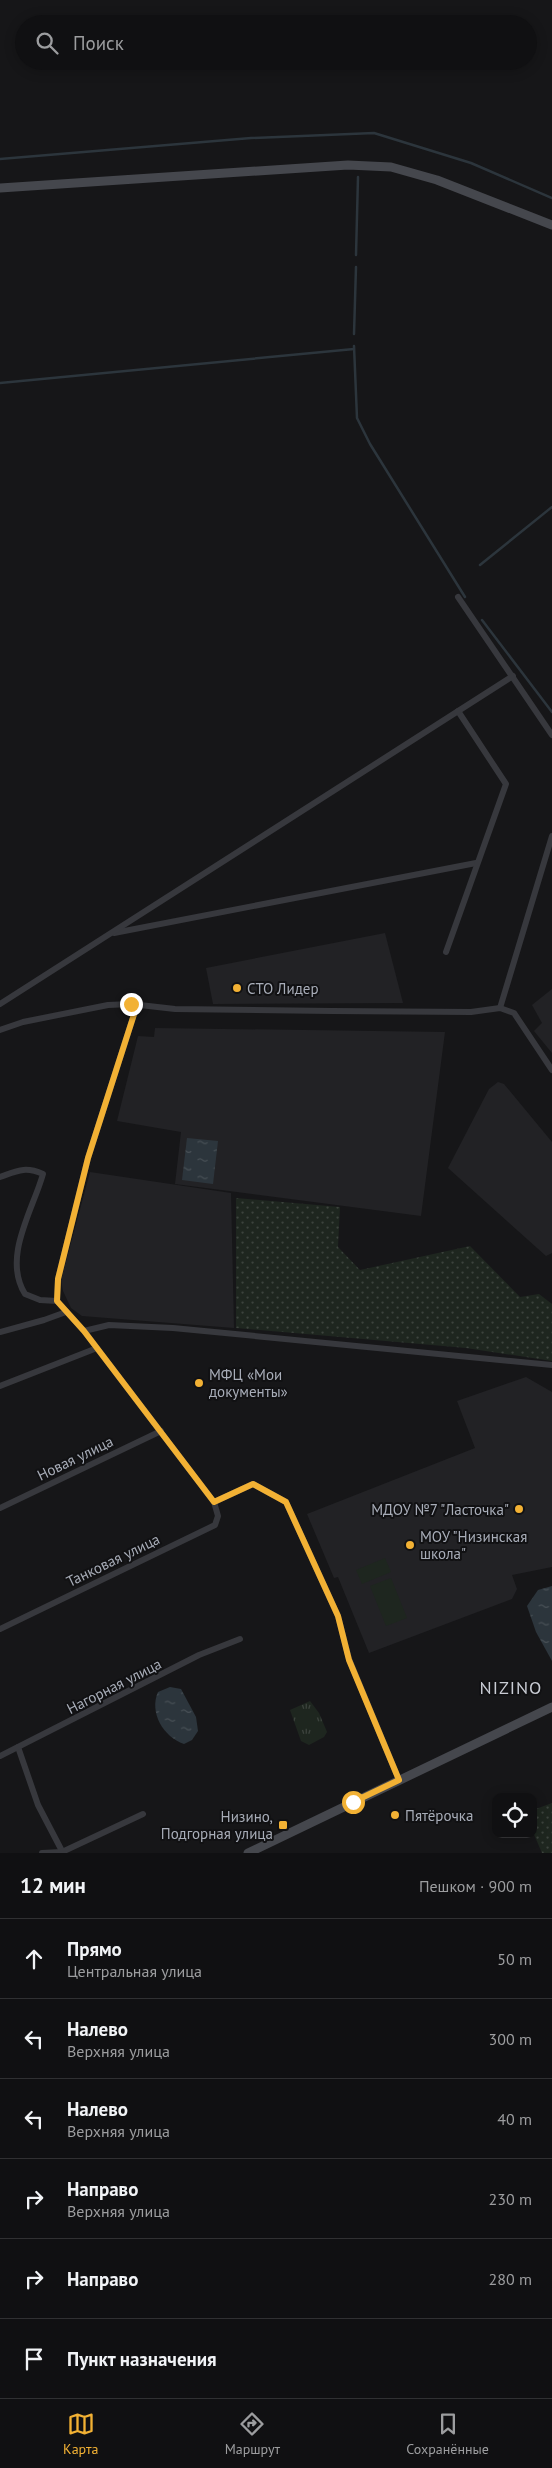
<!DOCTYPE html>
<html lang="ru">
<head>
<meta charset="utf-8">
<style>
	body { margin:0; font-family:"PT Sans",sans-serif; background:#19191b; color:#f1f3f6 }
	.controls { position:absolute; right:15px; bottom:15px; display:grid; overflow:hidden; border-radius:10px; box-shadow:0 2px 12px #0003 }
	.controls button { width:45px; height:45px; display:grid; place-items:center; padding:0; border:0; border-bottom:1px solid #303032; background:#101012; color:#f1f3f6; font:25px sans-serif }
	.stop { position:absolute; width:15px; height:15px; margin:-11px; border:4px solid #f2b134; border-radius:50%; background:#fff }
	.stop.end { background:#f2b134; border-color:#fff; box-shadow:0 1px 5px #0008 }
	.list { margin:0; padding:0; list-style:none }
	h2 { display:flex; justify-content:space-between; align-items:center; height:65px; margin:0; padding:0 20px; font-size:21px }
	h2 small { font-size:16px; font-weight:400; color:#9c9d9f }
	.list li { display:grid; grid-template-columns:32px 1fr auto; gap:15px; align-items:center; box-sizing:border-box; height:80px; padding:0 20px; border-top:1px solid #303032 }
	.list b { display:block; font-size:19px; white-space:nowrap }
	.list p { margin:0; font-size:16px; white-space:nowrap; color:#9c9d9f }
	.list em { font-size:16px; font-style:normal; color:#9c9d9f }
	.icon { flex:none; width:28px; height:28px; fill:none; stroke:currentColor; stroke-width:2; stroke-linecap:round; stroke-linejoin:round }
	.map { position:relative; flex:none; width:552px; height:1853px; overflow:hidden }
	.search { position:absolute; background:#101012; box-shadow:0 2px 12px #0003; left:15px; right:15px; top:15px; height:55px; display:flex; align-items:center; gap:12px; box-sizing:border-box; padding:0 18px; border-radius:28px; color:#9c9d9f; font-size:19px }
	.sheet { height:545px; background:#101012 }
	nav { display:flex; justify-content:space-around; align-items:center; box-sizing:border-box; height:70px; border-top:1px solid #303032; background:#101012; font-size:14px; color:#9c9d9f }
	nav a { display:grid; justify-items:center; gap:2px }
	nav .on { color:#f2b134 }
	.map>svg:first-child { display:block }
	.built { fill:#222225 }
	.grass { fill:url(#grass-dots) }
	.park { fill:url(#park-tufts) }
	.pitch { fill:#1e261f }
	.water { fill:url(#water-ripples) }
	.lines { fill:none; stroke-linecap:round; stroke-linejoin:round }
	.stream { stroke:#2c353c; stroke-width:2.5 }
	.street { stroke:#37383d; stroke-width:6 }
	.secondary { stroke:#45474d; stroke-width:9 }
	.route { stroke:#f2b134; stroke-width:6 }
	.poi-dot { fill:#f2b134; stroke:#111113; stroke-width:2 }
	.labels { text-anchor:middle; dominant-baseline:central; stroke-width:4; stroke-linejoin:round; paint-order:stroke }
	.poi-label { font-size:15px; fill:#a8adb8; stroke:#111113; text-anchor:start }
	.street-label { font-size:15px; fill:#a8adb8; stroke:#111113 }
	.quarter-label { font-size:18px; letter-spacing:1px; fill:#c9ccd4; stroke:#111113 }
</style>
</head>
<body>
<div class="map">
<svg width="552" height="1853" viewBox="0 0 552 1853">
	<defs>
		<pattern id="grass-dots" width="8" height="8" patternUnits="userSpaceOnUse" patternTransform="scale(1.25)"><rect width="8" height="8" fill="#1e261f"/><path d="M2 2h.1M6 6h.1" fill="none" stroke="#3c433d" stroke-width="1.8" stroke-linecap="round"/></pattern>
		<pattern id="park-tufts" width="24" height="20" patternUnits="userSpaceOnUse" patternTransform="scale(1.25)"><rect width="24" height="20" fill="#1e261f"/><path d="M3 7l-1-3M5 7V3M7 7l1-3M15 17l-1-3M17 17v-4M19 17l1-3" fill="none" stroke="#3c433d"/></pattern>
		<pattern id="water-ripples" width="26" height="14" patternUnits="userSpaceOnUse" patternTransform="scale(1.25)"><rect width="26" height="14" fill="#2c353c"/><path d="M2 4q2-2 4 0t4 0M15 11q2-2 4 0t4 0" fill="none" stroke="#485056"/></pattern>
	</defs>
	<rect width="100%" height="100%" fill="#161618"/>
	<g class="built">
		<path d="M385 933 403 1003 213 1004 206 968Z"/>
		<path d="M552 989V1053L534 1031 542 1023 532 1005Z"/>
		<path d="M155 1028 445 1032 421 1216 175 1184 181 1132 117 1121 138 1036 154 1037Z"/>
		<path d="M498 1082 504 1084 552 1142V1253L546 1256 448 1168 489 1089Z"/>
		<path d="M90 1172 231 1193 234 1328 82 1316 71 1308 63 1291 61 1280Z"/>
		<path d="M526 1377 552 1392V1567L512 1575 517 1589 512 1599 369 1653 338 1577 334 1578 307 1514 475 1448 457 1401Z"/>
	</g>
	<g class="grass">
		<path d="M236 1198 340 1207 338 1247 360 1270 470 1246 520 1297 539 1294 552 1304V1361L466 1348 236 1328Z"/>
		<path d="M552 1803V1853H542L533 1832V1810Z"/>
	</g>
	<path class="park" d="M310 1701 319 1713 327 1732 324 1737 309 1745 301 1741 290 1710Z"/>
	<g class="pitch">
		<path d="M385 1558 391 1572 362 1584 356 1570Z"/>
		<path d="M391 1578 407 1618 386 1626 370 1586Z"/>
	</g>
	<g class="water">
		<path d="M187 1138 218 1141 213 1184 182 1180Z"/>
		<path d="M552 1586V1661L536 1632 527 1606 538 1590Z"/>
		<path d="M170 1687 181 1689 196 1717 198 1731 192 1740 184 1744C163 1737 149 1712 158 1692Z"/>
	</g>
	<g class="lines">
		<g class="stream">
			<path d="M0 159 251 138 374 133 471 163 552 198"/>
			<path d="M356 255 358 177"/>
			<path d="M354 334 356 267"/>
			<path d="M354 346 357 418 370 444 465 597"/>
			<path d="M0 383 354 349"/>
			<path d="M480 565 552 507"/>
			<path d="M482 620 552 712"/>
		</g>
		<g class="street">
			<path d="M458 597 552 735"/>
			<path d="M114 933 476 863"/>
			<path d="M446 952 506 784 458 711"/>
			<path d="M0 1004 513 676"/>
			<path d="M500 1008 552 836"/>
			<path d="M0 1030 23 1022 108 1005 131 1004 175 1009 332 1011 471 1012 500 1008 514 1013 552 1070"/>
			<path d="M0 1177C17 1171 25 1166 43 1174 33 1210 2 1257 25 1294L40 1300 57 1301 84 1331 214 1502 218 1516 215 1525 0 1629"/>
			<path d="M57 1301 58 1279 88 1158 137 1005"/>
			<path d="M84 1331 109 1325 173 1328 552 1365"/>
			<path d="M0 1332 44 1320 66 1312"/>
			<path d="M0 1386 97 1348"/>
			<path d="M214 1502 253 1484 286 1502 338 1616 349 1659 399 1780"/>
			<path d="M0 1508 161 1431"/>
			<path d="M18 1747 38 1805 63 1853"/>
			<path d="M0 1756 199 1655 240 1639"/>
			<path d="M42 1853 62 1852 143 1814"/>
		</g>
		<g class="secondary">
			<path d="M0 188 348 165 391 167 437 180 552 225"/>
			<path d="M248 1853 552 1707"/>
		</g>
	</g>
	<g class="lines">
		<path class="route" d="M131 1004 137 1005 88 1158 58 1279 57 1301 84 1331 214 1502 253 1484 286 1502 338 1616 349 1660 399 1780 353 1802"/>
	</g>
	<g class="poi-dot">
		<circle cx="237" cy="988" r="5"/>
		<circle cx="199" cy="1383" r="5"/>
		<circle cx="519" cy="1509" r="5"/>
		<circle cx="410" cy="1545" r="5"/>
		<circle cx="395" cy="1815" r="5"/>
		<rect x="278" y="1820" width="10" height="10" rx="2.5"/>
	</g>
	<g class="labels">
		<g class="poi-label">
			<text x="247" y="988">СТО Лидер</text>
			<text x="209" y="1374">МФЦ «Мои<tspan x="209" dy="17">документы»</tspan></text>
			<text x="509" y="1509" text-anchor="end">МДОУ №7 "Ласточка"</text>
			<text x="420" y="1536">МОУ "Низинская<tspan x="420" dy="17">школа"</tspan></text>
			<text x="405" y="1815">Пятёрочка</text>
			<text x="273" y="1816" text-anchor="end">Низино,<tspan x="273" dy="17">Подгорная улица</tspan></text>
		</g>
		<g class="street-label">
			<text transform="translate(75 1458) rotate(-26)">Новая улица</text>
			<text transform="translate(113 1560) rotate(-26)">Танковая улица</text>
			<text transform="translate(114 1686) rotate(-27)">Нагорная улица</text>
		</g>
		<g class="quarter-label">
			<text x="511" y="1687">NIZINO</text>
		</g>
	</g>
</svg>
<div class="controls">
<button><svg class="icon" aria-label="locate" viewBox="0 0 24 24"><circle cx="12" cy="12" r="6"/><path d="M12 2v4M12 18v4M2 12h4M18 12h4"/></svg></button>
</div>
<div class="stop" style="left:353px;top:1802px"></div>
<div class="stop end" style="left:131px;top:1004px"></div>
<div class="search"><svg class="icon" aria-label="search" viewBox="0 0 24 24"><circle cx="10" cy="10" r="6"/><path d="M15 15l6 6"/></svg>Поиск</div>
</div>
<section class="sheet">
<h2>12 мин<small>Пешком · 900 m</small></h2>
<ul class="list">
<li><svg class="icon" aria-label="ahead" viewBox="0 0 24 24"><path d="M12 20V5M6 11l6-6 6 6"/></svg><div><b>Прямо</b><p>Центральная улица</p></div><em>50 m</em></li>
<li><svg class="icon" aria-label="left" viewBox="0 0 24 24"><path d="M17 20v-9H6M10 6l-5 5 5 5"/></svg><div><b>Налево</b><p>Верхняя улица</p></div><em>300 m</em></li>
<li><svg class="icon" aria-label="left" viewBox="0 0 24 24"><path d="M17 20v-9H6M10 6l-5 5 5 5"/></svg><div><b>Налево</b><p>Верхняя улица</p></div><em>40 m</em></li>
<li><svg class="icon" aria-label="right" viewBox="0 0 24 24"><path d="M7 20v-9h11M14 6l5 5-5 5"/></svg><div><b>Направо</b><p>Верхняя улица</p></div><em>230 m</em></li>
<li><svg class="icon" aria-label="right" viewBox="0 0 24 24"><path d="M7 20v-9h11M14 6l5 5-5 5"/></svg><div><b>Направо</b></div><em>280 m</em></li>
<li><svg class="icon" aria-label="arrive" viewBox="0 0 24 24"><path d="M6 21V4h12l-3 4 3 4H6"/></svg><div><b>Пункт назначения</b></div></li>
</ul>
</section>
<nav>
<a class="on"><svg class="icon" aria-label="map" viewBox="0 0 24 24"><path d="M3 6l6-2 6 2 6-2v14l-6 2-6-2-6 2zM9 4v14M15 6v14"/></svg>Карта</a>
<a><svg class="icon" aria-label="directions" viewBox="0 0 24 24"><path d="M12 3l9 9-9 9-9-9zM9 14v-3h6M13 9l2 2-2 2"/></svg>Маршрут</a>
<a><svg class="icon" aria-label="saved" viewBox="0 0 24 24"><path d="M7 4h10v16l-5-4-5 4z"/></svg>Сохранённые</a>
</nav>
</body>
</html>
